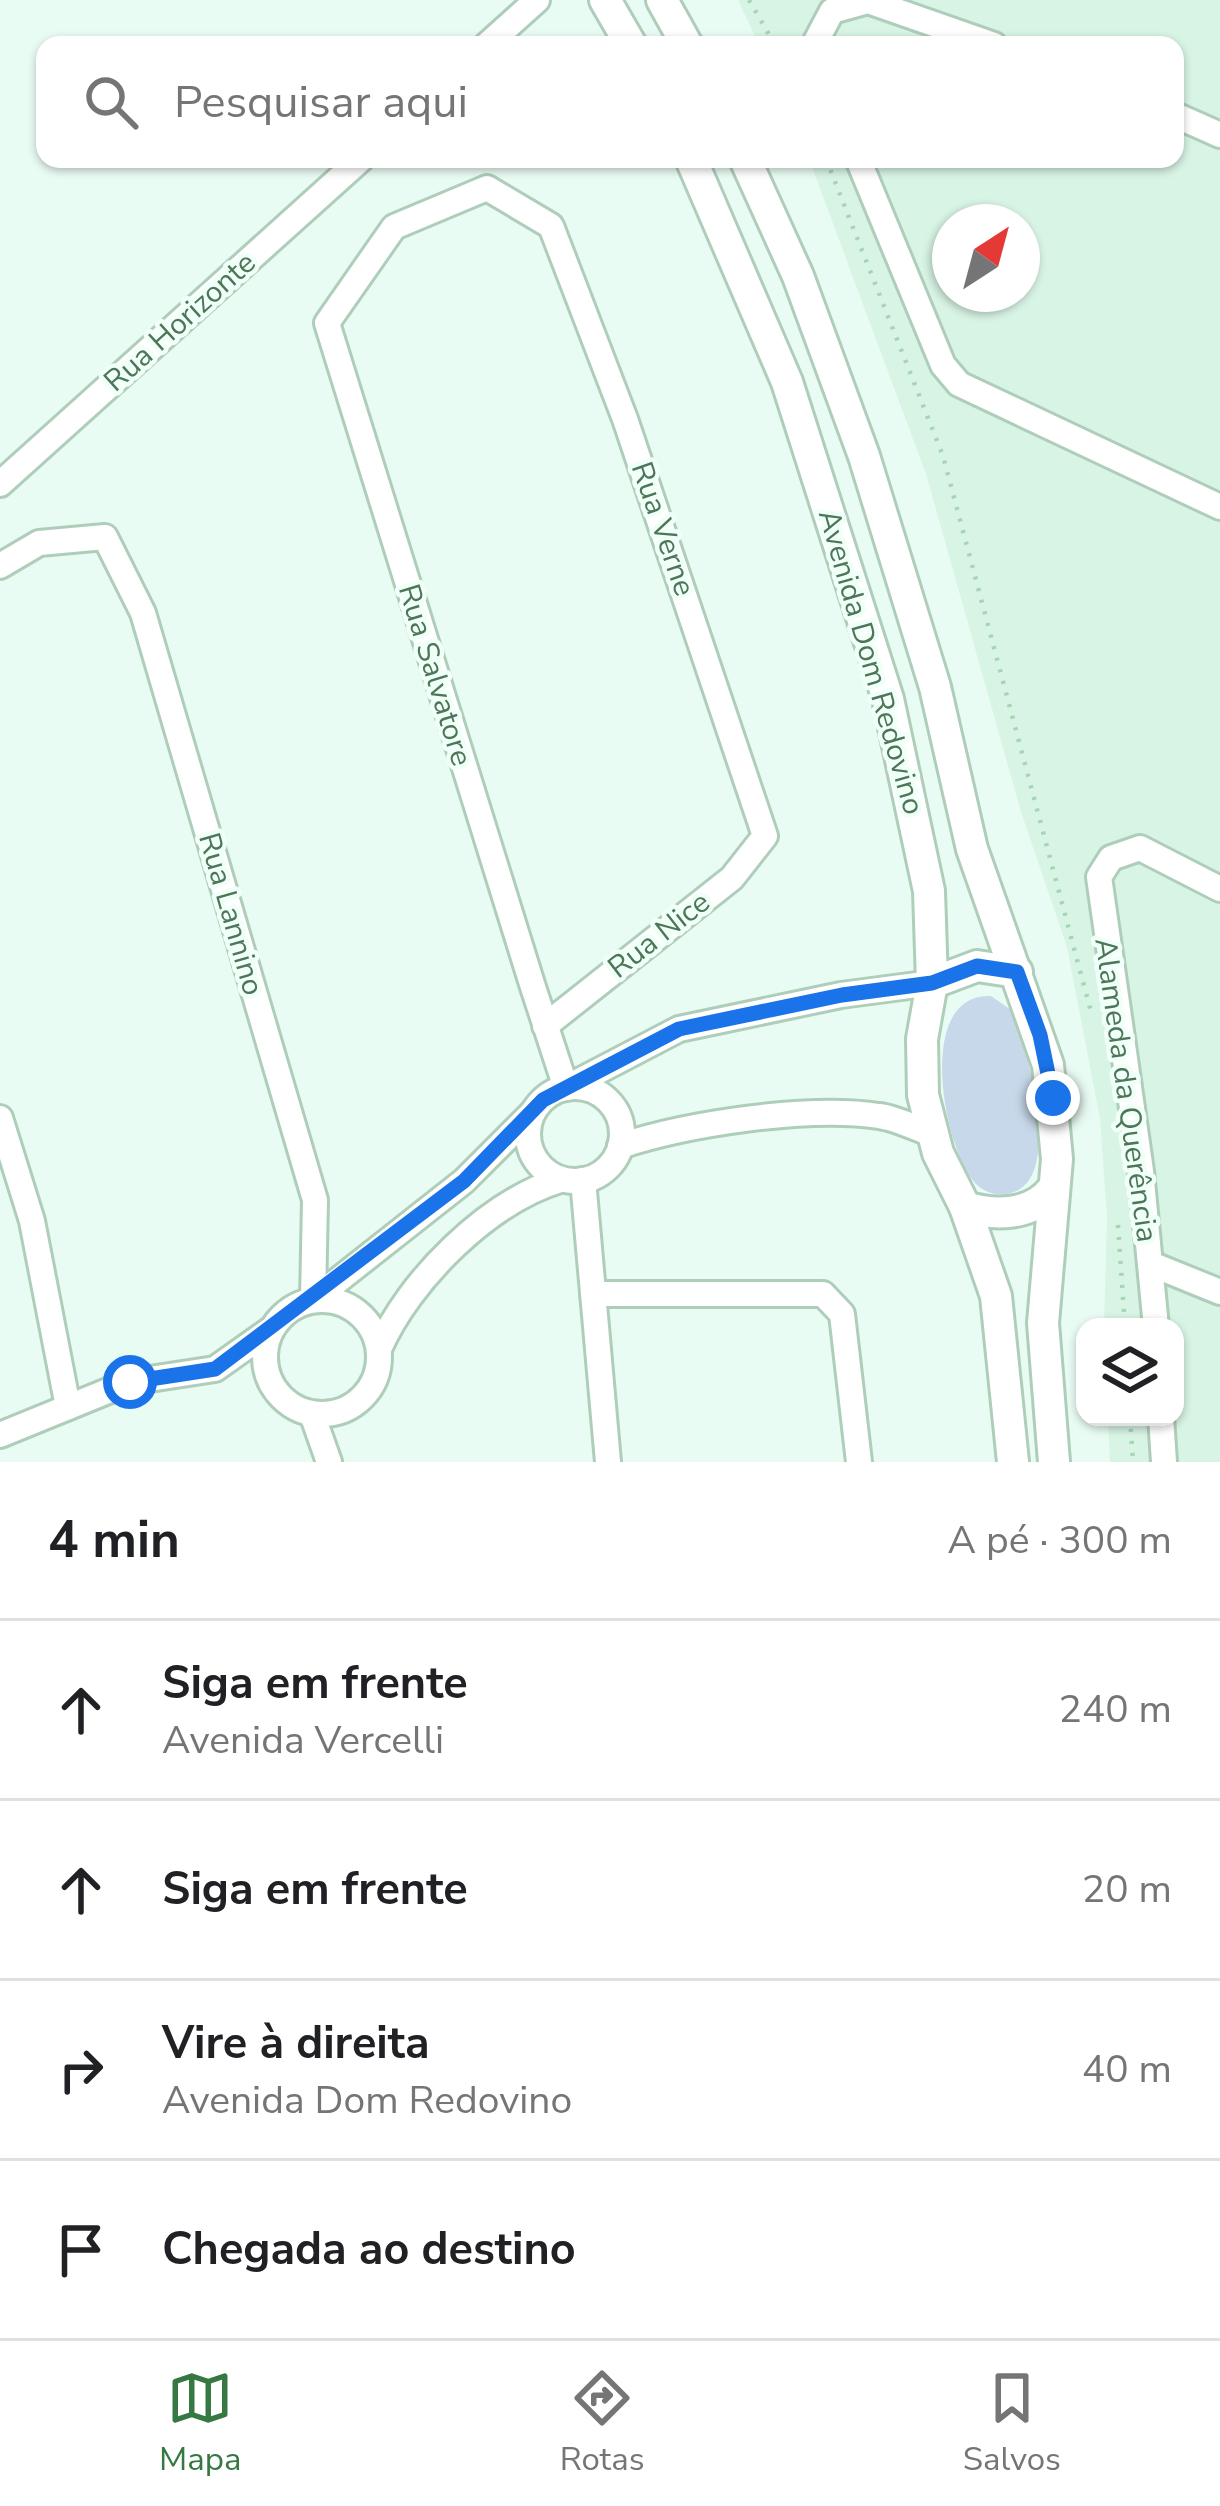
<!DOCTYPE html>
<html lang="pt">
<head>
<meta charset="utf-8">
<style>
	body { margin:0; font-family:"Nunito Sans",sans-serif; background:#f2f2f2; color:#202124 }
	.controls { position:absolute; right:36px; bottom:36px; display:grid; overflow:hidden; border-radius:24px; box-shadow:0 3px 9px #0004 }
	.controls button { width:108px; height:108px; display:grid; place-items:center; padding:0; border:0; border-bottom:3px solid #e0e0e0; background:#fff; color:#202124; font:60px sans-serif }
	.compass { position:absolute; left:932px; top:204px; width:108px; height:108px; border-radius:50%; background:#fff; box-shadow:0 3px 9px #0004; rotate:36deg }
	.stop { position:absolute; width:36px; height:36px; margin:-27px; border:9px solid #1a73e8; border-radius:50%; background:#fff }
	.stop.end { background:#1a73e8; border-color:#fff; box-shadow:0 3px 12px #0008 }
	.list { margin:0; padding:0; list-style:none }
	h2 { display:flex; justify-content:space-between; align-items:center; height:156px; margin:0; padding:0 48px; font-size:51px }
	h2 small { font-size:39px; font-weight:400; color:#757577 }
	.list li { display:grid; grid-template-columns:78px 1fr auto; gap:36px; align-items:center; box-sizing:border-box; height:180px; padding:0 48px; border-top:3px solid #e0e0e0 }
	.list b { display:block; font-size:45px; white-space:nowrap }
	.list p { margin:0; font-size:39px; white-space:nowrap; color:#757577 }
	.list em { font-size:39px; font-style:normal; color:#757577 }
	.icon { flex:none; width:66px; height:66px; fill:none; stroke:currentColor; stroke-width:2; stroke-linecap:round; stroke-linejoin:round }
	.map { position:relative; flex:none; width:1220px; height:1462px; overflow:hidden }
	.search { position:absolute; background:#fff; box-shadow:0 3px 9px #0004; left:36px; right:36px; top:36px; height:132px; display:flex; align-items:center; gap:30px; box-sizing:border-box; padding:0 42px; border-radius:24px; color:#757577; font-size:45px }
	.sheet { height:876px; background:#fff }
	nav { display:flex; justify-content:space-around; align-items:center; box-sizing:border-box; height:168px; border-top:3px solid #e0e0e0; background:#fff; font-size:33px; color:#757577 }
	nav a { display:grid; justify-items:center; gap:6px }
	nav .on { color:#367842 }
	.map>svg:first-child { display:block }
	.residential { fill:#d8f4e5; fill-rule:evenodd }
	.green { fill:#c7d8ea }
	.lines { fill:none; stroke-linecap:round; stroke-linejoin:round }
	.minor-casing { stroke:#afceba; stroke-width:30 }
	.tertiary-casing { stroke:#afceba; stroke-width:36 }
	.path { stroke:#a4d6b3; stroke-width:4.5; stroke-dasharray:3 9; stroke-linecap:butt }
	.minor { stroke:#fff; stroke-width:24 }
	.tertiary { stroke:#fff; stroke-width:30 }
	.route { stroke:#1a73e8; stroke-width:15 }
	.labels { text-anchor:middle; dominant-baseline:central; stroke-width:9; stroke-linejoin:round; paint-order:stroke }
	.street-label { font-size:30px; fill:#4d7658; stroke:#f0fff8 }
</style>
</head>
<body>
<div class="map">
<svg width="1220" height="1462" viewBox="0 0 1220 1462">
	<rect width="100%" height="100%" fill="#e9fcf3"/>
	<path class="residential" d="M738 0H1220V1462H1110L1108 1417H1175V1327H1104L1107 1218 1100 1119 1067 947 1021 812 926 474 809 159H1175V45H759ZM950 222H1022V294H950Z"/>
	<path class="green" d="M991 996 1014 1012C1026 1048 1065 1179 1011 1193 999 1197 985 1193 976 1184 943 1150 914 992 991 996Z"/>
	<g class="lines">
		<g class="minor-casing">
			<g id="minor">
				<path d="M487 45 537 0"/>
				<path d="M814 45 832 11 868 1 994 45"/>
				<path d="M1175 115 1220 135"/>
				<path d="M858 159 943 365 959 384 1220 507"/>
				<path d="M0 484 361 159"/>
				<path d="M0 566 39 543 105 537 143 613 315 1200 313 1300"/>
				<path d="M545 1026 732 878 765 836 625 419 551 226 487 188 394 227 327 323 532 984 566 1088 679 1029 841 995 932 983"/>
				<circle cx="575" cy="1134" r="47"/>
				<path d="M0 1118 32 1221 68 1407"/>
				<path d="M620 1146C686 1124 809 1105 879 1116 896 1118 915 1128 932 1134"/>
				<path d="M583 1180 608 1462"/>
				<path d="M1151 1264 1220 1292"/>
				<path d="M593 1294H823L842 1314 859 1462"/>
				<circle cx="322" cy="1357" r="57"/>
				<path d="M313 1300 464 1181 533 1112"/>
				<path d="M1156 1327 1141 1171 1099 877 1111 858 1140 848 1220 889"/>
				<path d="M379 1349C409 1280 488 1202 560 1180"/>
				<path d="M312 1414 329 1462"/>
				<path d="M1161 1417 1164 1462"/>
				<path d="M0 1435 130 1382 215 1369 270 1330"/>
			</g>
		</g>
		<g class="tertiary-casing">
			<g id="tertiary">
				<path d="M605 0 631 45"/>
				<path d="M662 0 687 45"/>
				<path d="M691 159 787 382 888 699 929 891 932 983 922 1039 923 1095 938 1153 965 1207 996 1296 1013 1462"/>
				<path d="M745 159 798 276 864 456 935 687 972 849 1048 1065 1057 1159 1043 1323 1054 1462"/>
				<path d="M932 983 977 966 1017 972"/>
				<path d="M965 1207C995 1216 1031 1216 1052 1190"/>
			</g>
		</g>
		<g class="path">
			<path d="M749 0 775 45"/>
			<path d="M826 159 943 456 1091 1012"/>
			<path d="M1118 1225 1125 1327"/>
			<path d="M1130 1417 1133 1462"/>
		</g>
		<use href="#minor" class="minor"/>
		<use href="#tertiary" class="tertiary"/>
	</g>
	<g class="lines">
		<path class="route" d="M130 1382 215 1369 464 1181 543 1100 679 1029 842 995 932 983 977 966 1017 972 1040 1035 1053 1098"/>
	</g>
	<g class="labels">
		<g class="street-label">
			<text transform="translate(180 322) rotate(-42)">Rua Horizonte</text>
			<text transform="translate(663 529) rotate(71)">Rua Verne</text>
			<text transform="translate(871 662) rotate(74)">Avenida Dom Redovino</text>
			<text transform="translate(435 675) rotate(73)">Rua Salvatore</text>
			<text transform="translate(231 914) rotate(74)">Rua Lannino</text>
			<text transform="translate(659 935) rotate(-38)">Rua Nice</text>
			<text transform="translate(1126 1090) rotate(82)">Alameda da Querência</text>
		</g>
	</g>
</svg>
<div class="controls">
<button><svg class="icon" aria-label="layers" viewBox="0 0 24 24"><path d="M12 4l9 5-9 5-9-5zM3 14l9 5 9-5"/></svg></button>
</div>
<svg class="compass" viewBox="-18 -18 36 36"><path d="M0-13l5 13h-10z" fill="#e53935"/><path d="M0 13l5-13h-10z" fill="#757577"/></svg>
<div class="stop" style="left:130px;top:1382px"></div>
<div class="stop end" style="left:1053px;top:1098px"></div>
<div class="search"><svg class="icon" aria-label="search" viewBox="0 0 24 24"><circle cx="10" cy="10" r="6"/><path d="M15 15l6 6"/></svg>Pesquisar aqui</div>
</div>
<section class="sheet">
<h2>4 min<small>A pé · 300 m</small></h2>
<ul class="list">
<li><svg class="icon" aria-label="ahead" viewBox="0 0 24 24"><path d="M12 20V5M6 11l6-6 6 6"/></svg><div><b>Siga em frente</b><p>Avenida Vercelli</p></div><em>240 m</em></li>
<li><svg class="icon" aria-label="ahead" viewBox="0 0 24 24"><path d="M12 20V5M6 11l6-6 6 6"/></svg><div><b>Siga em frente</b></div><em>20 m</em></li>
<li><svg class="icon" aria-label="right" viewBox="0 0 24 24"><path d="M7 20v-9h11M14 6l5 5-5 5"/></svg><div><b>Vire à direita</b><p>Avenida Dom Redovino</p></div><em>40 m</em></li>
<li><svg class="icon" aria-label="arrive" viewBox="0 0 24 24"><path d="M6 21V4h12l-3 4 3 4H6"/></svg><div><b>Chegada ao destino</b></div></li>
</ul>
</section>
<nav>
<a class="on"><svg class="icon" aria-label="map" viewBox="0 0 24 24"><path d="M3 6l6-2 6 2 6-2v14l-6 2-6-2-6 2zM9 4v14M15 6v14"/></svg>Mapa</a>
<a><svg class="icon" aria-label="directions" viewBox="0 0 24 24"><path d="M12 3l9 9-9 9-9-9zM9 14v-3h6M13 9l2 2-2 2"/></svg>Rotas</a>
<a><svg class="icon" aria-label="saved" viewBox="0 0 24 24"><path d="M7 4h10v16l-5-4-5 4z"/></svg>Salvos</a>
</nav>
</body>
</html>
